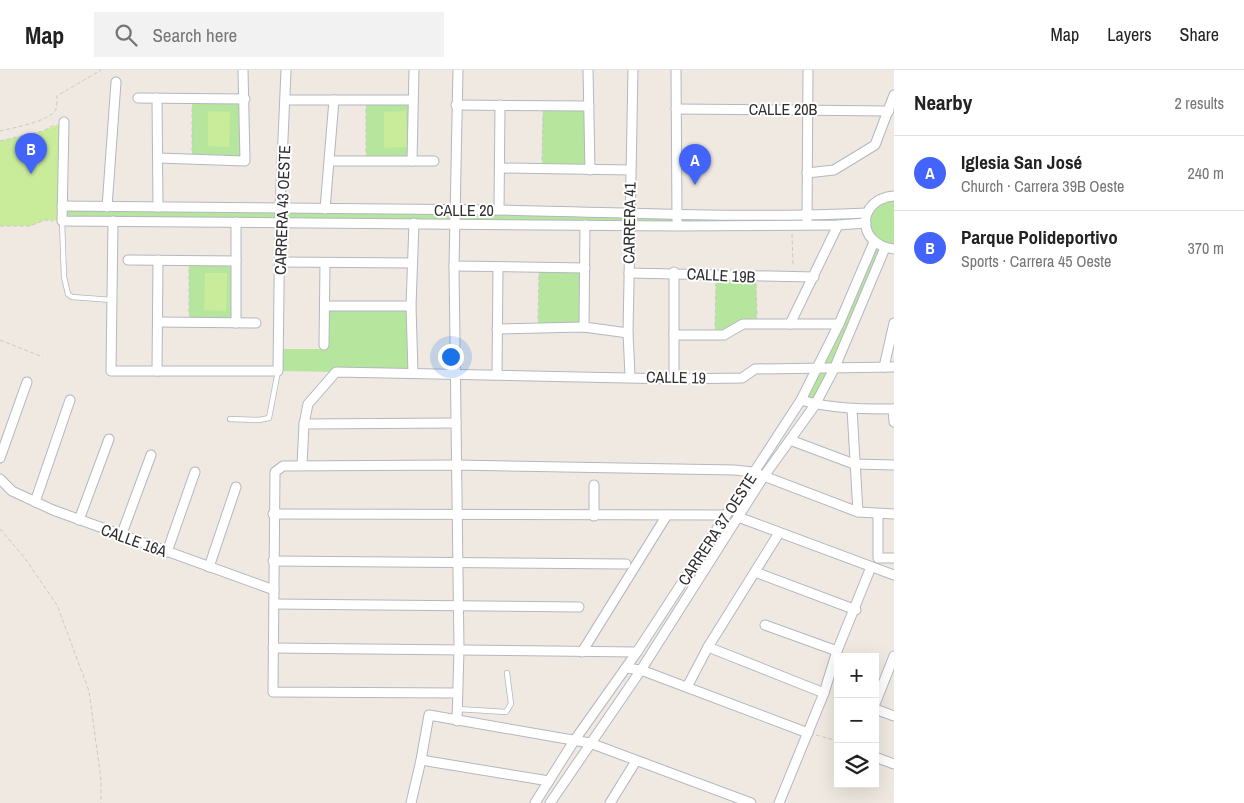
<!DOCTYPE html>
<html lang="en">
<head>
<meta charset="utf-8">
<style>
	body { margin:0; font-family:"Archivo Narrow",sans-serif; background:#f2f2f2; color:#222 }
	.controls { position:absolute; right:15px; bottom:15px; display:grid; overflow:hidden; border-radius:0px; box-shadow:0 5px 20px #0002 }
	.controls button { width:45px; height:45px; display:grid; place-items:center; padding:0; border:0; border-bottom:1px solid #e0e0e0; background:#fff; color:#222; font:25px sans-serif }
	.you { position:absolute; left:450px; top:286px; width:18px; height:18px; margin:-12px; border:4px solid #fff; border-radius:50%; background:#1a73e8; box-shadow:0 0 0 8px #1a73e833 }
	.badge { display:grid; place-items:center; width:32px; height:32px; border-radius:50%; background:#4264fb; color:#fff; font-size:16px; font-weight:700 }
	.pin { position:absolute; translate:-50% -41px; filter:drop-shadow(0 1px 2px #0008) }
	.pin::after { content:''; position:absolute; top:26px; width:18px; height:15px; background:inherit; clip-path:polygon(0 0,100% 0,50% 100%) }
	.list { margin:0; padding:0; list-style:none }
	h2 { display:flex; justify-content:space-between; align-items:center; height:65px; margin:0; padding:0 20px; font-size:21px }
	h2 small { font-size:16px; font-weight:400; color:#767676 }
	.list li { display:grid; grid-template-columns:32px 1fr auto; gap:15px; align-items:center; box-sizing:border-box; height:75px; padding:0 20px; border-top:1px solid #e0e0e0 }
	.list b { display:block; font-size:19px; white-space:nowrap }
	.list p { margin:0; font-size:16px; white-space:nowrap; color:#767676 }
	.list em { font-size:16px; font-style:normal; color:#767676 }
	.icon { flex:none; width:28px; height:28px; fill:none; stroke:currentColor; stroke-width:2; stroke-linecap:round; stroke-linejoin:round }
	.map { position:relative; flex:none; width:894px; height:733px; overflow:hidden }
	header { display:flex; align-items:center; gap:30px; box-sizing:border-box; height:70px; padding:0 25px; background:#fff; border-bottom:1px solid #e0e0e0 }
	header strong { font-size:24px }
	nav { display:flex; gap:28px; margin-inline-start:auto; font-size:18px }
	.search { width:350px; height:45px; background:#f2f2f2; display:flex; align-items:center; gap:12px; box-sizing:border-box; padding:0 18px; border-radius:0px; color:#767676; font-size:19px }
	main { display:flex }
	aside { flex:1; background:#fff }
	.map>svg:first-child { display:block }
	.green { fill:#b6e59e }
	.pitch { fill:#c9ec9a }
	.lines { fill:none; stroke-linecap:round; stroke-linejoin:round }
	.service-casing { stroke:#b4b7c1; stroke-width:6 }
	.minor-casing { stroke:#b4b7c1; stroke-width:11 }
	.path { stroke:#c9c9c9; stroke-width:1; stroke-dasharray:4 2.5; stroke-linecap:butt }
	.service { stroke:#fff; stroke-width:4.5 }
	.minor { stroke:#fff; stroke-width:9 }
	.labels { text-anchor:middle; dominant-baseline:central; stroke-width:4; stroke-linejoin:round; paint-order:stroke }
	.street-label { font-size:16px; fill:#2e2e2e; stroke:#fff }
</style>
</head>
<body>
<header>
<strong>Map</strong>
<div class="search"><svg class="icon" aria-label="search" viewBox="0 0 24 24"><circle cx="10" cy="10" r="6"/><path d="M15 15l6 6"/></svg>Search here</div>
<nav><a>Map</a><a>Layers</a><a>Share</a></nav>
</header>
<main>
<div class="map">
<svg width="894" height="733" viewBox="0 0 894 733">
	<rect width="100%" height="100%" fill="#efe9e1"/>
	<g class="green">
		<path d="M192 27 245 29V91L192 89Z"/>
		<rect x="366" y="30" width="46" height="61"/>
		<path d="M543 35 589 36 590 100 542 99Z"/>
		<path d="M894 126V179L885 178 815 335 801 330 874 172 865 153 62 151V136L867 143Z"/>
		<rect x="189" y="191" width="47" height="62"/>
		<path d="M539 198H585L584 257 538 258Z"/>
		<path d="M716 204 756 207 757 254 715 264Z"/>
		<path d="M325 236H411L413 303 278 301V279H324Z"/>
	</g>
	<g class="pitch">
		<path d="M208 41 230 42 229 77 208 76Z"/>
		<path d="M406 41 407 77 384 78V42Z"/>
		<path d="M64 52 62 151 45 150 30 156H0V71L43 61Z"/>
		<path d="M205 203H227L226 241 204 240Z"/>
	</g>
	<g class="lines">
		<g class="service-casing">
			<g id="service">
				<path d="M62 151 64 207 68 224 72 227 112 230"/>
				<path d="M230 349 259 350 269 348 278 301"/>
				<path d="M457 639 506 642 511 634 507 603"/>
			</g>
		</g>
		<g class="minor-casing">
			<g id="minor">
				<path d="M588 0 590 100"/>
				<path d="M676 0 677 150"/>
				<path d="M138 28 245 29"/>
				<path d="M157 28 158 137"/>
				<path d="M286 30H412"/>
				<path d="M456 35 589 36"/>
				<path d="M676 39 889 41"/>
				<path d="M64 52 62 151 677 156 838 155 866 153"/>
				<path d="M158 88 245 91 243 0"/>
				<path d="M330 91H434"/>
				<path d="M412 91 414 0"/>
				<path d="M500 98 630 100"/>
				<path d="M807 103 834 100 875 75 894 25"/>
				<path d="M894 126C856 129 856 175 894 179"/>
				<path d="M62 136C207 137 353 138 499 140 622 142 744 149 867 143"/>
				<path d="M107 137 116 12"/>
				<path d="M325 139 334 30"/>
				<path d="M499 140 500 35"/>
				<path d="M807 150 808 0"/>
				<path d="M113 151 111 301H278L280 138 286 0"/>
				<path d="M128 190 236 191"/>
				<path d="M280 192 412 193"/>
				<path d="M454 196 585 198"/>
				<path d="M629 203 814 207"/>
				<path d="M325 236H411"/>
				<path d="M158 252 256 253"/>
				<path d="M236 253V152"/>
				<path d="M790 254 838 155"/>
				<path d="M584 257 585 155"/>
				<path d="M497 259 584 257 628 263"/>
				<path d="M674 265H724L743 254H839"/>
				<path d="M324 275 325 193"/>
				<path d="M884 297 894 253"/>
				<path d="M157 301 158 190"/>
				<path d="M413 303 411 236 414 153"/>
				<path d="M497 304 498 197"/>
				<path d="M630 306 628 263 633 0"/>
				<path d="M674 309V202"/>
				<path d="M801 330C831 339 863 339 894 339"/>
				<path d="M852 339 858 442"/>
				<path d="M893 339 894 352"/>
				<path d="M304 354 456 353"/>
				<path d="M790 370 854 394 894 395"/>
				<path d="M0 388 27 312"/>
				<path d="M302 395 304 354 308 334 336 302 674 309 742 308 755 299 894 297"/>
				<path d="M0 409 12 421 53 440 274 520"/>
				<path d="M594 415V446"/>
				<path d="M35 432 70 330"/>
				<path d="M273 444 726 445"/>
				<path d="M878 444V488H894"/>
				<path d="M738 447 894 505"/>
				<path d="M79 450 109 369"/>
				<path d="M121 466 151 385"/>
				<path d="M167 482 195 402"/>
				<path d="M273 491 626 494"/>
				<path d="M209 497 236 417"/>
				<path d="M755 502 856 540"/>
				<path d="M274 534 579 537"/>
				<path d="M765 555 837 581"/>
				<path d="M708 577 824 623"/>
				<path d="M273 578 637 582"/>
				<path d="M582 582 667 445"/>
				<path d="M626 598 641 600 808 663"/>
				<path d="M687 617 708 577 779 463"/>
				<path d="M457 623 273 622 275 402 283 396 457 395 734 400 753 402 858 442 894 444"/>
				<path d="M875 634 894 586"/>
				<path d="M875 639 894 646"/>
				<path d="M457 651 459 579 454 196 458 0"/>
				<path d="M875 687 894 694"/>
				<path d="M421 690 549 711"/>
				<path d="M411 733 421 690 429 645 590 673 751 733"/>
				<path d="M535 733 574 671 637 582 801 330 839 254 874 172"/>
				<path d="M550 733 641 600 764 406 815 335 835 297 885 178"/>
				<path d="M610 733 636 691"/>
				<path d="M779 733 824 623 837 581 871 497"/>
			</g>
		</g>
		<g class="path">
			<path d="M0 61C12 58 52 51 56 39 57 35 57 30 57 26L101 0"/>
			<path d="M0 71 43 61 54 55"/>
			<path d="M192 81V38"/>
			<path d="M366 82V38"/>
			<path d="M542 90 543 44"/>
			<path d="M0 156H30L45 150 53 151"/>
			<path d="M792 164 793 194"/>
			<path d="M756 214 757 245"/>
			<path d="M189 242V199"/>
			<path d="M538 249 539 206"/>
			<path d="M715 256 716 213"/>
			<path d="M0 270 43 287"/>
			<path d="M0 459 24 487 57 535 89 621 101 710V733"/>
			<path d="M816 665 838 671"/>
		</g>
		<use href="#service" class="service"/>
		<use href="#minor" class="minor"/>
	</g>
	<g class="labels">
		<g class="street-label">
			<text x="783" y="39">CALLE 20B</text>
			<text transform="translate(282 140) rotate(-88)">CARRERA 43 OESTE</text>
			<text x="464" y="140">CALLE 20</text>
			<text transform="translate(629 153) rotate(-89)">CARRERA 41</text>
			<text transform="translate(721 205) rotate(3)">CALLE 19B</text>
			<text transform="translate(676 307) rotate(1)">CALLE 19</text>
			<text transform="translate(717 459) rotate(-57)">CARRERA 37 OESTE</text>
			<text transform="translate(134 470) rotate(20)">CALLE 16A</text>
		</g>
	</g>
</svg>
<div class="controls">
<button>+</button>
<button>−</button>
<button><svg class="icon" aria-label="layers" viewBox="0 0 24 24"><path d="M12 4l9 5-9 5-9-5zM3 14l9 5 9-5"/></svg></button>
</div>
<div class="you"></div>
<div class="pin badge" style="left:695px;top:115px">A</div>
<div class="pin badge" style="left:31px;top:104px">B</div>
</div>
<aside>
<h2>Nearby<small>2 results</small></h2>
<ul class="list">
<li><span class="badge">A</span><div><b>Iglesia San José</b><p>Church · Carrera 39B Oeste</p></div><em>240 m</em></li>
<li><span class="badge">B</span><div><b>Parque Polideportivo</b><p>Sports · Carrera 45 Oeste</p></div><em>370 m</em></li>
</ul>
</aside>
</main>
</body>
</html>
